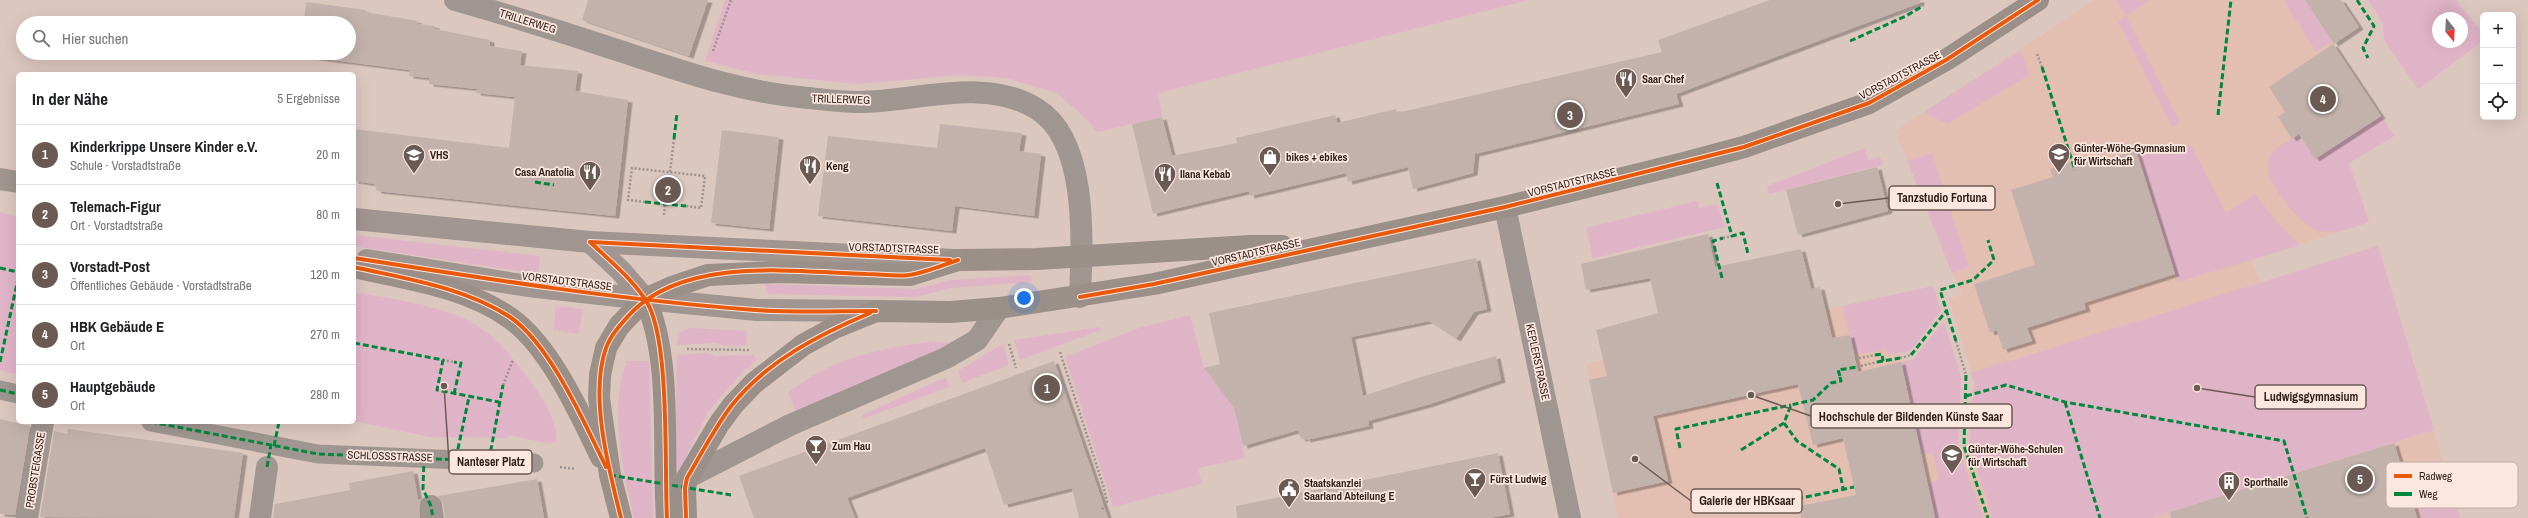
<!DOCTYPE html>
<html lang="de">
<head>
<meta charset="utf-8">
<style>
	body { margin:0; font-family:"Archivo Narrow",sans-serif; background:#f6f6f6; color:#202124 }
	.controls { position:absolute; right:12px; top:12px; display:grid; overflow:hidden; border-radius:6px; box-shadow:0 4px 16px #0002 }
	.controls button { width:36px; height:36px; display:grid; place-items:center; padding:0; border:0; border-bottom:1px solid #e0e0e0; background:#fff; color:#202124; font:20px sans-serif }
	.compass { position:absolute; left:2432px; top:12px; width:36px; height:36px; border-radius:50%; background:#fff; box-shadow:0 4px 16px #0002; rotate:162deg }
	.you { position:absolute; left:1024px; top:298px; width:14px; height:14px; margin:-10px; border:3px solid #fff; border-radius:50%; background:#1a73e8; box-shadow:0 0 0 6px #1a73e833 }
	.badge { display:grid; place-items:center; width:26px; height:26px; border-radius:50%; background:#6b5a54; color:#fff; font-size:13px; font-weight:700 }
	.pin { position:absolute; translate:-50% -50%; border:2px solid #fff; box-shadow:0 1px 4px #0006 }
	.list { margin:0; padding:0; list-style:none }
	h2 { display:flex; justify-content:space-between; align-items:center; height:52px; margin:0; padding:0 16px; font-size:17px }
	h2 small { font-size:13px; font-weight:400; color:#757577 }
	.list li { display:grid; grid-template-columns:26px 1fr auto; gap:12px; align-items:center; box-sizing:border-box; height:60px; padding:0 16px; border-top:1px solid #e0e0e0 }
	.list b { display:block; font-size:15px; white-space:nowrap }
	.list p { margin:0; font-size:13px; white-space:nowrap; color:#757577 }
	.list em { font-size:13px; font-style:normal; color:#757577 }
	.icon { flex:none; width:22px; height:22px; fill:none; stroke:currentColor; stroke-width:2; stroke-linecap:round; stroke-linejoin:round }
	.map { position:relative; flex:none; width:2528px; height:518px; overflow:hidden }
	.search { position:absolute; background:#fff; box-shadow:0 4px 16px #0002; left:16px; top:16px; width:340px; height:44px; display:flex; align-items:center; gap:10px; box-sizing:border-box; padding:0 14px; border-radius:22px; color:#757577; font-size:15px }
	.panel { position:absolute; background:#fff; box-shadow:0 4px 16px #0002; left:16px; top:72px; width:340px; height:352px; border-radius:6px }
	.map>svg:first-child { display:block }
	.built { fill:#e3bfb1 }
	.green { fill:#e0b4c7; fill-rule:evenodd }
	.building { fill:#c3b2ac; filter:url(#shadow) }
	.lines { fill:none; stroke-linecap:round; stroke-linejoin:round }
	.path { stroke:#9e928e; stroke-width:2.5; stroke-dasharray:2 2; stroke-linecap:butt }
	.pedestrian { stroke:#a09691; stroke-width:19 }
	.minor { stroke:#a09691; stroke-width:22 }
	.secondary { stroke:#a09590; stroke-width:22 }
	.primary { stroke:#9b8f89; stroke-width:22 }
	.quiet { stroke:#00873e; stroke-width:3; stroke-dasharray:6 3; stroke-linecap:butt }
	.cycleway-casing { stroke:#fce7df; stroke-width:6 }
	.cycleway { stroke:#e8590c; stroke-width:4 }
	.labels { text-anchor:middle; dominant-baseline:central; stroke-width:3.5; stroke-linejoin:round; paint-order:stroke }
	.street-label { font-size:11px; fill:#2e1f1a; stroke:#fce7df }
	.poi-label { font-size:11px; font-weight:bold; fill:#2e1f1a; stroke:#fce7df; text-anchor:start }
	.key { fill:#fce7df; stroke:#beaba4; stroke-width:1 }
	.key-label { font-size:11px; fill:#2e1f1a }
	.leader { fill:none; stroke:#6b5a54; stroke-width:1.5 }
	.callout-dot { fill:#6b5a54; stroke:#fce7df; stroke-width:1.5 }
	.callout { fill:#fce7df; stroke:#6b5a54; stroke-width:1.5 }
	.callout-label { font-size:12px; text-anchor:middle; font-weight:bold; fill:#2e1f1a }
</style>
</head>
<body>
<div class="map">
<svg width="2528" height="518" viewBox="0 0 2528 518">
	<defs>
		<filter id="shadow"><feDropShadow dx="4.5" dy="2.5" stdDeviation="0" flood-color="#0004"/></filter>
	</defs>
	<rect width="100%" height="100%" fill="#dcc7bf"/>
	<path class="built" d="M2095 0H2305L2394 136 2349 163 2369 222 2252 260 2260 283 2378 246 2460 518H1618L1586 364 1887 296 1922 455 1969 445 1974 381 1949 299 1962 294 1895 131Z"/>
	<g class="green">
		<path d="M725 0H1529L1158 93 1162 117 1097 132 1085 118 1057 93 1005 78 959 75 859 84 756 74 705 61Z"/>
		<path d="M2116 0H2150L2126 16 2180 123 2172 127 2118 21 2126 16Z"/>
		<path d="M2283 0H2305L2332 41 2316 51Z"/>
		<path d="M2368 0H2455L2483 33V41L2418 89 2384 40 2383 24ZM2438 18H2462V42H2438Z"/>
		<path d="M2021 50 2029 75 1947 124 1924 112Z"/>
		<path d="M2381 116 2394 136 2349 163 2369 222C2353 228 2338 233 2321 231 2301 228 2261 180 2269 159 2273 147 2289 141 2299 134L2315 159Z"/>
		<path d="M2168 144 2169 149 2191 145 2226 213 2255 194 2277 222 2300 245 2178 282 2136 150Z"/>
		<path d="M1865 148 1868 160 1880 157 1883 165 1769 194 1767 186Z"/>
		<path d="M1932 153 1969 267 1952 273 1907 160Z"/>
		<path d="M1697 201 1699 208 1717 204 1725 227 1593 258 1586 228Z"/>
		<path d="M0 212 18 217V374L0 371Z"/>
		<path d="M354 235 540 256 538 274 354 246Z"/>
		<path d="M2378 246 2434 430 2151 518H1993L1969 445 1974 381 1971 373Z"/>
		<path d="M1030 275 1032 278 1031 282 951 288 916 297 767 294 766 284 916 289 950 280Z"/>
		<path d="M1933 286 1941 311 1910 351 1888 355 1886 349 1854 355 1843 306Z"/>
		<path d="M354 292C391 299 456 307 485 331 504 346 521 368 535 388 545 401 558 424 556 441L550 444 509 435 506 438 430 437 354 421Z"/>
		<path d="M556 306 583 309 579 334 553 330Z"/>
		<path d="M1190 315 1204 368 1234 408 1245 458 1198 468 1202 484 1113 507 1065 357 1139 328Z"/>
		<path d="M1944 321 1961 377 1958 447 1983 518H1935L1928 483 1939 480 1933 453 1922 455 1901 362 1913 360Z"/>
		<path d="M1100 327 1101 330 1020 360 1014 340Z"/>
		<path d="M689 328 746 331 747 345 724 346 715 343 677 345 679 333Z"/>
		<path d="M931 342 955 343 796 412 788 392C834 358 875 349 931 342Z"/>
		<path d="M1003 344 1009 365 962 383 958 371Z"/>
		<path d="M707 353 716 356 754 355 756 360 737 378 708 412 675 479 677 355Z"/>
		<path d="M627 361H649L653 518H634C623 469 608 409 627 361Z"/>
		<path d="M946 377 949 387 863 419 862 415Z"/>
		<path d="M2449 479 2460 518H2420L2411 489Z"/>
	</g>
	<g class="building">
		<path d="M588 0H708L689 56 582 20Z"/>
		<path d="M1770 0H1920V3L1676 94 1679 104 1475 154 1473 173 1413 189 1408 167 1348 182 1346 173 1250 196 1249 191 1153 214 1132 124 1162 117 1172 156 1237 143 1236 138 1335 115 1337 123 1396 109 1397 113 1662 52 1658 40Z"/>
		<path d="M2305 0H2341L2359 27 2334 44Z"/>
		<path d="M306 2 366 10 365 12 418 21 417 24 435 26V29L490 40V46L522 51 520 65 578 71 575 91 628 100 615 216 377 191 374 184 354 181V129L509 148 515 97 476 93 477 89 429 84V78L409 76 410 70 301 56V53H349V23H304Z"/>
		<path d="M2333 44 2381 116 2315 159 2299 134 2292 139 2278 117 2285 112 2269 87Z"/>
		<path d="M940 124 1022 133 1019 151 1041 154 1034 216 955 206 952 231 818 216 828 136 937 148Z"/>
		<path d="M722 130 779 137 769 229 711 223Z"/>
		<path d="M2136 150 2175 274 2084 303 2086 309 2027 328 2032 341 2003 350 1997 330 1990 333 1974 284 2035 265 2011 190 2053 177 2050 169 2094 155 2097 163Z"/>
		<path d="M1877 167 1888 211 1798 235 1786 190Z"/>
		<path d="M1708 234 1715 267 1801 249 1811 289 1820 287 1832 338 1850 335 1858 372 1901 362 1935 518H1801L1800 506 1856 495 1843 438 1813 445 1798 384 1653 416 1668 481 1613 493 1589 380 1607 376 1596 330 1658 313 1650 278 1586 290 1581 264Z"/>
		<path d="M1476 258 1487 309 1474 312 1456 339 1429 321 1351 337 1363 396 1424 376 1496 356 1501 380 1430 404 1368 421 1369 426 1306 440V438L1301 439 1298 430 1243 446 1234 408 1204 368 1220 364 1209 313Z"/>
		<path d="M1054 361 1108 518H1079L1072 488 1004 505 985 448 847 498 855 518H754L739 476Z"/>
		<path d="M0 419 30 426 15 515 0 514Z"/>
		<path d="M68 429 243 453 234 518 40 517 54 431 67 434Z"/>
		<path d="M2394 443 2417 518H2171L2170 512Z"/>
		<path d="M1498 453 1510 514 1489 518H1237L1236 506Z"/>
		<path d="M413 471 418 500 421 499 419 508 420 518H273L275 504 350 490 349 483Z"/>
		<path d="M537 479 544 518H445L443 504 438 496Z"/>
	</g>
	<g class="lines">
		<g class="path">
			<path d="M713 51 731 0"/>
			<path d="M2037 54 2042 67"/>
			<path d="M670 172 674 139"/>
			<path d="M645 202 628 200 632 168 705 176 701 208 686 206"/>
			<path d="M664 215 665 204"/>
			<path d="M1723 238 1732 236"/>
			<path d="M1956 341 1966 375"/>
			<path d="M1009 344 1016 368"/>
			<path d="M687 349 750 350"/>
			<path d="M1060 352 1104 488 1107 502 1101 511"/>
			<path d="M1900 358 1911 355"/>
			<path d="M1855 359 1875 355"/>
			<path d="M443 360 454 362"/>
			<path d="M1857 367 1877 362"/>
			<path d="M503 385 513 360"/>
			<path d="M560 467 575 469"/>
		</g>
		<g class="pedestrian">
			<path d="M0 390 18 394"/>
			<path d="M151 422 318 454 534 463"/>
		</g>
		<g class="minor">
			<path d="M455 0C511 16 566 33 620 51 679 70 737 91 799 97 819 99 839 102 859 102 916 102 984 76 1037 109 1089 141 1082 244 1080 297"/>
			<path d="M1505 207 1570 518"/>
			<path d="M687 478 790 425 946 358 977 340 999 308"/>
			<path d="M431 506 433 518"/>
			<path d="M27 518 43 422"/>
			<path d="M260 518 267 467"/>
		</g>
		<g class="secondary">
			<path d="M0 179 18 182"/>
			<path d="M354 219 590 242 955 260"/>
			<path d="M590 242 621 271 645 299"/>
			<path d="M367 260 528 286 645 299 757 310 876 311"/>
		</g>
		<g class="primary">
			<path d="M354 267C406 279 465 286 510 318 550 346 580 414 601 457"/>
			<path d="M645 299C673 358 662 452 667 518"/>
			<path d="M621 518 610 475 599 398 600 375 606 348 619 326 645 299 672 287 708 275 777 272 910 275 958 260 1037 259 1250 246H1282"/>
			<path d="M686 518 685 488 687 478 719 424 733 405 754 383 803 345 834 328 876 311 951 312 999 308 1154 284 1505 207 1684 163 1744 147 1869 103 1946 60 2038 0"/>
		</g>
		<g class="quiet">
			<path d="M2357 0 2374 26 2363 48 2368 58"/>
			<path d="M1850 41 1906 16 1921 7"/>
			<path d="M2042 67 2075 170"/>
			<path d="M2218 115 2231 0"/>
			<path d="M674 139 677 113"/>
			<path d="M535 182 554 185"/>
			<path d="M1717 183 1732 236 1743 233 1748 254"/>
			<path d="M645 202 686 206"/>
			<path d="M0 268 18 272"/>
			<path d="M1722 278 1713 241 1723 238"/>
			<path d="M1956 341 1940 290 1973 280 1994 260 1988 240"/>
			<path d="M354 343 443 360 437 390 499 402"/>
			<path d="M1875 355 1882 354 1883 361"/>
			<path d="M1911 355 1947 310"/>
			<path d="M0 362 18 279"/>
			<path d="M1877 362 1900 358"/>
			<path d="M1966 375 1964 446 1988 518"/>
			<path d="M1840 376 1838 370 1857 367"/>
			<path d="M1840 377 1841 381 1831 383 1813 400 1791 405 1784 423 1797 441 1839 469 1843 488"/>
			<path d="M0 390 18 394"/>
			<path d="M454 394 461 363 454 362"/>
			<path d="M1966 396 2006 385 2065 402 2284 441 2307 518"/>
			<path d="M2065 402 2100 518"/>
			<path d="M151 422 318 454 534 463"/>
			<path d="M274 446 279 422"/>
			<path d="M1680 448 1676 429 1791 405"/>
			<path d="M1741 450 1784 423"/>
			<path d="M424 457 423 489 431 506 433 518"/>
			<path d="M456 458 469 397"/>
			<path d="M489 460 503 385"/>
			<path d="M267 467 271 445"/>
			<path d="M610 475 731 495"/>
			<path d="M1753 508 1854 487"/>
		</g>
		<g class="cycleway-casing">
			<g id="cycleway">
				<path d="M590 242 950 260"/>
				<path d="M590 242C609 260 630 277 645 299 671 336 664 468 667 518"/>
				<path d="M354 258C487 279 620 300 755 310 795 313 836 311 876 311"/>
				<path d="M354 267C406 279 464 287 510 317 550 344 585 424 606 467"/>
				<path d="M1080 297 1154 284 1505 207 1744 147 1869 103 1946 60 2038 0"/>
				<path d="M621 518C609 470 589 396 606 348 611 334 622 323 632 312 688 256 794 272 867 274 880 274 896 277 909 275 925 273 943 265 958 260"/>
				<path d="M686 518 685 488 687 478C702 453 715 427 732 405 767 361 820 334 870 313"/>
			</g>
		</g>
		<use href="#cycleway" class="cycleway"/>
	</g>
	<defs>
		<g id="restaurant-pin" transform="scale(1.15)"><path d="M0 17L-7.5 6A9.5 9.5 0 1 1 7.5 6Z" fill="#6b5a54" stroke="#fce7df"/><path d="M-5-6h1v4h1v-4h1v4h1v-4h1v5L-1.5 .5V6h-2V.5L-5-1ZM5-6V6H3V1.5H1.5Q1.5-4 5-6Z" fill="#fff"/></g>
		<g id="school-pin" transform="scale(1.15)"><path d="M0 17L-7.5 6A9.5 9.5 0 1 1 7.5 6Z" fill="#6b5a54" stroke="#fce7df"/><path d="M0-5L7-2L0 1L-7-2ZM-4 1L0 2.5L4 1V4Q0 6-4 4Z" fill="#fff"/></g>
		<g id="university-pin" transform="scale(1.15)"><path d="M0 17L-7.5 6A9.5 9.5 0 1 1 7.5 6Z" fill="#6b5a54" stroke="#fce7df"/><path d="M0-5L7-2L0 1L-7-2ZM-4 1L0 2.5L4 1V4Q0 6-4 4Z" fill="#fff"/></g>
		<g id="shop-pin" transform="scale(1.15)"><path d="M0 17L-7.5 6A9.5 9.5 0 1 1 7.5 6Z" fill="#6b5a54" stroke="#fce7df"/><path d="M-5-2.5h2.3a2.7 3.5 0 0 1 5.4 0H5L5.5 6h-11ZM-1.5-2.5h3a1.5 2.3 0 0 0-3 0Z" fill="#fff"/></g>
		<g id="bar-pin" transform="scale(1.15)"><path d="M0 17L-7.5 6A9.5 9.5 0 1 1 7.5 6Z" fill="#6b5a54" stroke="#fce7df"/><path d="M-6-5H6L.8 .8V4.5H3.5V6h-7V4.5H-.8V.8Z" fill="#fff"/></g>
		<g id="building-pin" transform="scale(1.15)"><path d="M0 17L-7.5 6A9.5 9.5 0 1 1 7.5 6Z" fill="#6b5a54" stroke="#fce7df"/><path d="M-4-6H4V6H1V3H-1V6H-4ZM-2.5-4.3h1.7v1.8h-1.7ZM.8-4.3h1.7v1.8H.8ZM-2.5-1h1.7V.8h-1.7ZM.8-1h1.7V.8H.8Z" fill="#fff"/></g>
		<g id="civic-pin" transform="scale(1.15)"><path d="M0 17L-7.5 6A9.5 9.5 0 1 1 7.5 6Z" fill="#6b5a54" stroke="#fce7df"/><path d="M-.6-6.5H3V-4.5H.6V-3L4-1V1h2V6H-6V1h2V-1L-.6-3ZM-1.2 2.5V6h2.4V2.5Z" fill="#fff"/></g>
	</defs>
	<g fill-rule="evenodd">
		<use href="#restaurant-pin" x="1626" y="79"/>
		<use href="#school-pin" x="2059" y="154"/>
		<use href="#university-pin" x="414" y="155"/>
		<use href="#shop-pin" x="1270" y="157"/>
		<use href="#restaurant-pin" x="810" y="166"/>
		<use href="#restaurant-pin" x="590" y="172"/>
		<use href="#restaurant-pin" x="1165" y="174"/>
		<use href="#bar-pin" x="816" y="446"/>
		<use href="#school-pin" x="1952" y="455"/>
		<use href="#bar-pin" x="1475" y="479"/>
		<use href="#building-pin" x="2229" y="482"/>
		<use href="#civic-pin" x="1289" y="489"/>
	</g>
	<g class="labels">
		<g class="street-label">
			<text transform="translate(528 21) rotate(17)">TRILLERWEG</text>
			<text transform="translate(1900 75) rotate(-28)">VORSTADTSTRASSE</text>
			<text transform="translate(841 99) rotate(2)">TRILLERWEG</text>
			<text transform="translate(1572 182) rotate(-14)">VORSTADTSTRASSE</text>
			<text transform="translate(894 248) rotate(2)">VORSTADTSTRASSE</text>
			<text transform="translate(1256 252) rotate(-13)">VORSTADTSTRASSE</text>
			<text transform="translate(567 281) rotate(7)">VORSTADTSTRASSE</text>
			<text transform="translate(1538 362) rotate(78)">KEPLERSTRASSE</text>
			<text transform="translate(390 456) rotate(2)">SCHLOSSSTRASSE</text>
			<text transform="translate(35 470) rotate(-81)">PROBSTEIGASSE</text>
		</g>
		<g class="poi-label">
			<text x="1642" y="79">Saar Chef</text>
			<text x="2074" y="148">Günter-Wöhe-Gymnasium<tspan x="2074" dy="13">für Wirtschaft</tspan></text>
			<text x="430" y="155">VHS</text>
			<text x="1286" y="157">bikes + ebikes</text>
			<text x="826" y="166">Keng</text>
			<text x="574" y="172" text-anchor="end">Casa Anatolia</text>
			<text x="1180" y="174">Ilana Kebab</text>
			<text x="832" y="446">Zum Hau</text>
			<text x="1968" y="449">Günter-Wöhe-Schulen<tspan x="1968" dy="13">für Wirtschaft</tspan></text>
			<text x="1490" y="479">Fürst Ludwig</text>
			<text x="2244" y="482">Sporthalle</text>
			<text x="1304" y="483">Staatskanzlei<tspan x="1304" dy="13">Saarland Abteilung E</tspan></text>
		</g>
	</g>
	<rect x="2386" y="462" width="132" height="46" rx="6" class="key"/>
	<rect x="2394" y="474" width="18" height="4" fill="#e8590c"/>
	<rect x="2394" y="492" width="18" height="4" fill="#00873e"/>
	<g class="key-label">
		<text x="2419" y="480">Radweg</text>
		<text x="2419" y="498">Weg</text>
	</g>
	<path class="leader" d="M1838 204L1889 198M2197 388L2255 397M1751 395L1811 416M444 386L449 462M1635 459L1691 501"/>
	<g class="callout-dot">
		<circle cx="1838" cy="204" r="4"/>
		<circle cx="2197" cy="388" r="4"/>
		<circle cx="1751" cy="395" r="4"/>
		<circle cx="444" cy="386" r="4"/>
		<circle cx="1635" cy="459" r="4"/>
	</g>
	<g class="callout">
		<rect x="1889" y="186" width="106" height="24" rx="4"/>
		<rect x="2255" y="385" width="111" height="24" rx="4"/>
		<rect x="1811" y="404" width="201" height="24" rx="4"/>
		<rect x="449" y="450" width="83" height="24" rx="4"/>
		<rect x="1691" y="489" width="111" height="24" rx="4"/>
	</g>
	<g class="callout-label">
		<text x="1942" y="202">Tanzstudio Fortuna</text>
		<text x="2311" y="401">Ludwigsgymnasium</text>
		<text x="1911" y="421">Hochschule der Bildenden Künste Saar</text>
		<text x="491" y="466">Nanteser Platz</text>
		<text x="1747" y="505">Galerie der HBKsaar</text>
	</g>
</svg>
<div class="controls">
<button>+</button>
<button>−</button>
<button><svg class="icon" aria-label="locate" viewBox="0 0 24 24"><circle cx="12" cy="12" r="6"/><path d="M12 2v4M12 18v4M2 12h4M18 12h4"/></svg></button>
</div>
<svg class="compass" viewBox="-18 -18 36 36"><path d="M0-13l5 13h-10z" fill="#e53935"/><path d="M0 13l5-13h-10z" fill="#757577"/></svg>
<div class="you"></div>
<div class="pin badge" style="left:1047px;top:388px">1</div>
<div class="pin badge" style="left:668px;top:190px">2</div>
<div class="pin badge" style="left:1570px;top:115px">3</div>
<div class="pin badge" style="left:2323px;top:99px">4</div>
<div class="pin badge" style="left:2360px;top:479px">5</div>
<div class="search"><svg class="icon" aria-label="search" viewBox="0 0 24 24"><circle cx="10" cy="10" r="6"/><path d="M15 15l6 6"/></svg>Hier suchen</div>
<section class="panel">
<h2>In der Nähe<small>5 Ergebnisse</small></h2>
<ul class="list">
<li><span class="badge">1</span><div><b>Kinderkrippe Unsere Kinder e.V.</b><p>Schule · Vorstadtstraße</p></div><em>20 m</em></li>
<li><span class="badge">2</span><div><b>Telemach-Figur</b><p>Ort · Vorstadtstraße</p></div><em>80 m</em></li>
<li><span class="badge">3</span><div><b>Vorstadt-Post</b><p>Öffentliches Gebäude · Vorstadtstraße</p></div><em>120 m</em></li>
<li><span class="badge">4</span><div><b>HBK Gebäude E</b><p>Ort</p></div><em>270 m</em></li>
<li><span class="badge">5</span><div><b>Hauptgebäude</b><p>Ort</p></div><em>280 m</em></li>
</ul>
</section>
</div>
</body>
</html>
